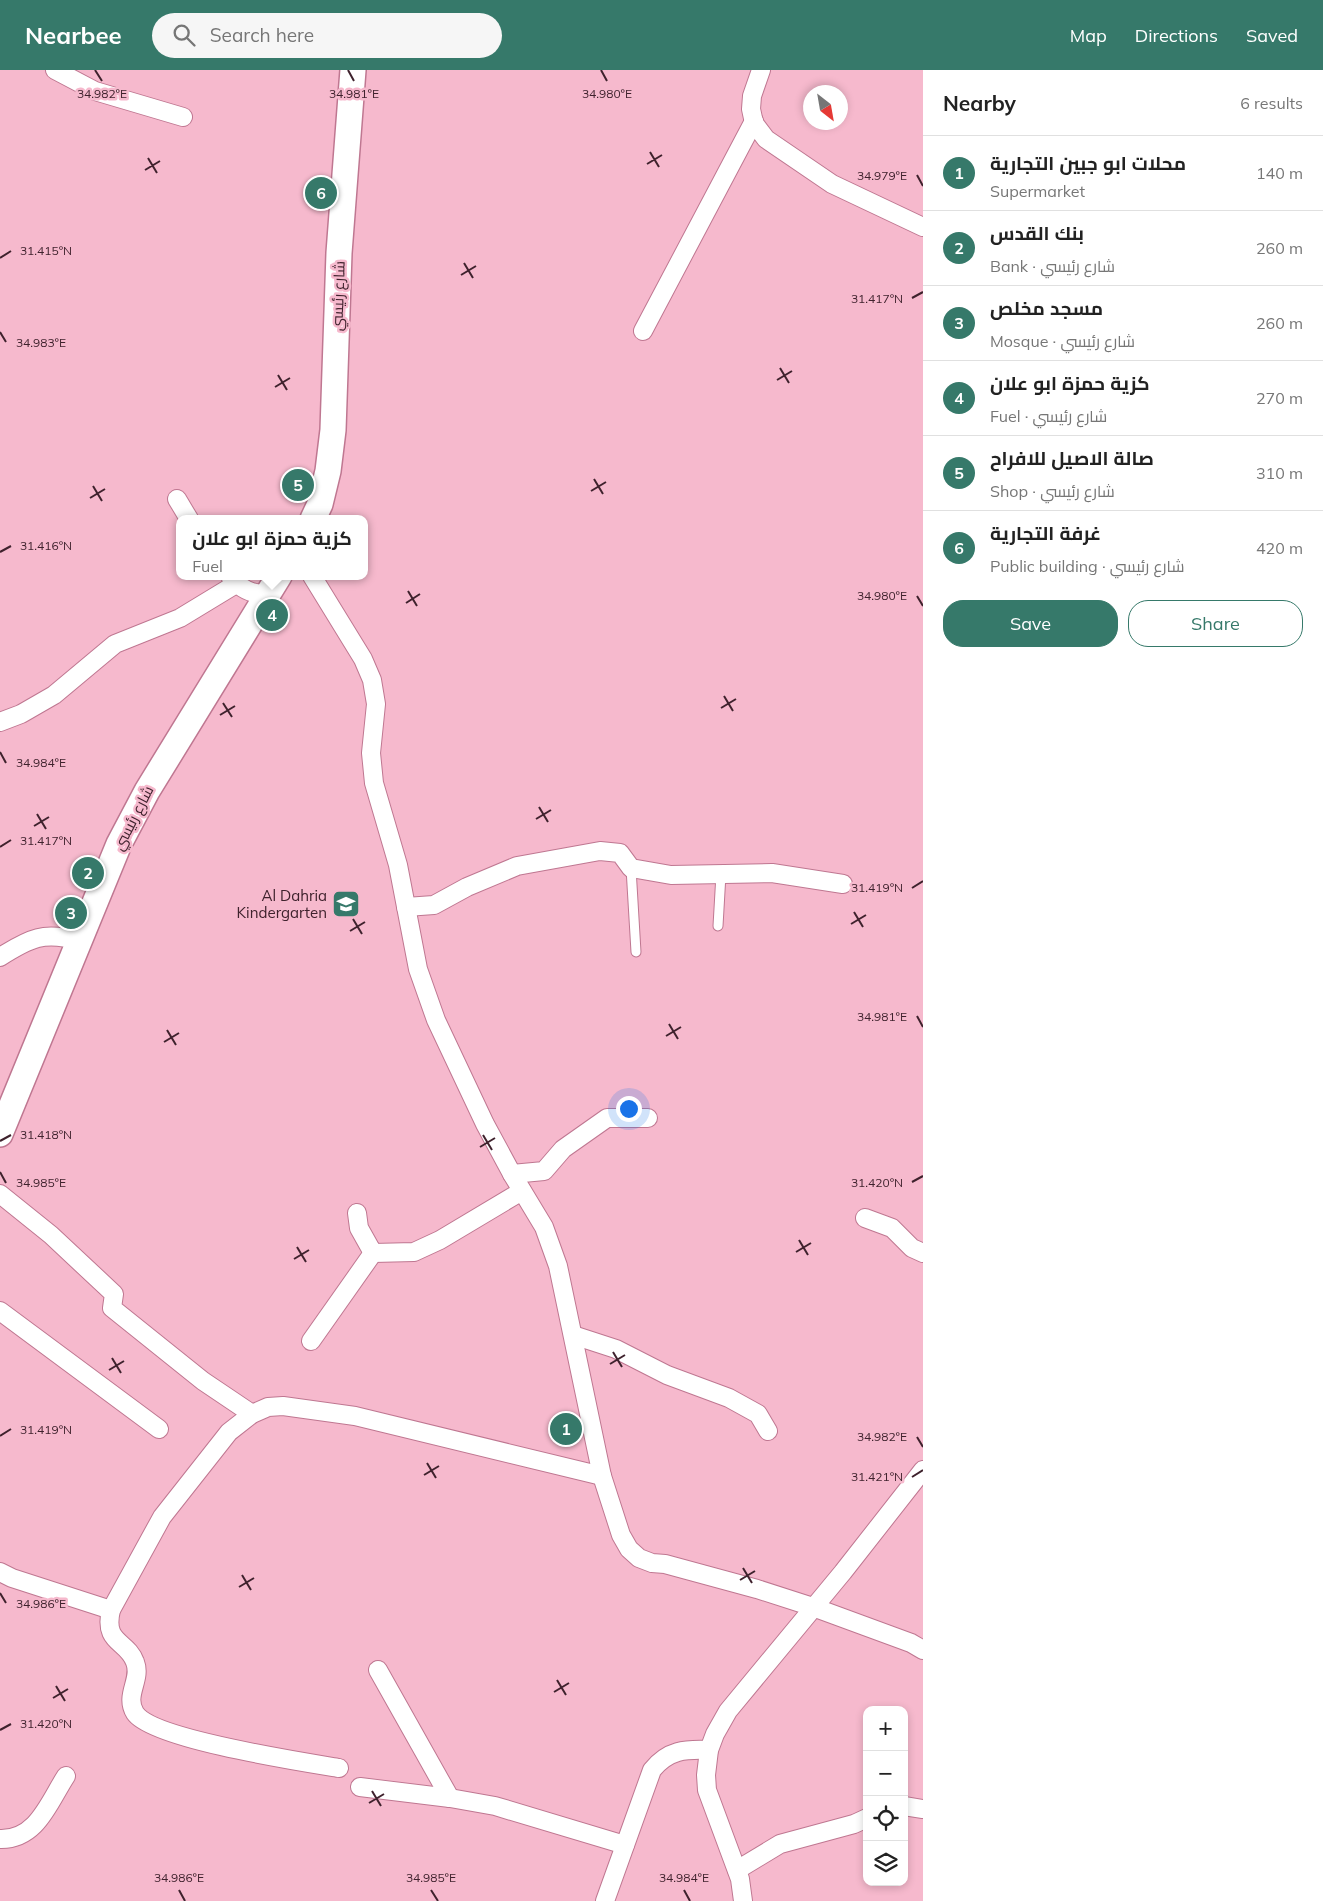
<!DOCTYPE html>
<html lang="en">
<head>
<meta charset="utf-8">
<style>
	body { margin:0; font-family:Mulish,Cairo,sans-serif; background:#f6f6f6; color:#222 }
	.controls { position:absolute; right:15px; bottom:15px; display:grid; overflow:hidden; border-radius:10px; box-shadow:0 2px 8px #0003 }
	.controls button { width:45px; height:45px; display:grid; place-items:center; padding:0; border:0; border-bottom:1px solid #e0e0e0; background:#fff; color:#222; font:25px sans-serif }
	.compass { position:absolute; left:803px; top:15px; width:45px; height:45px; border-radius:50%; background:#fff; box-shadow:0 2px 8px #0003; rotate:149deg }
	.you { position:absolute; left:628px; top:1038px; width:18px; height:18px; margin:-12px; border:4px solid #fff; border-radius:50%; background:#1a73e8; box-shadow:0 0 0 8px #1a73e833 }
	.badge { display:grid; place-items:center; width:32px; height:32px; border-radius:50%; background:#36796a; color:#fff; font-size:16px; font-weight:700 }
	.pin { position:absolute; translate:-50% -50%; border:2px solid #fff; box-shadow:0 1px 5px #0006 }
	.popup { position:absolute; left:176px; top:445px; width:192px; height:65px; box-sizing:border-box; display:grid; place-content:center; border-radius:10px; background:#fff; filter:drop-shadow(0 1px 4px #0005); font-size:16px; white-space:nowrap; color:#767676 }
	.popup b { font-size:19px; color:#222 }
	.popup::after { content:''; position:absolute; left:50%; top:100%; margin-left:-10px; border:10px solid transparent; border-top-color:#fff }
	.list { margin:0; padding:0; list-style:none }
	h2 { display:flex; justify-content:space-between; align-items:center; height:65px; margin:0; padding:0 20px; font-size:21px }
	h2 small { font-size:16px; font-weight:400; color:#767676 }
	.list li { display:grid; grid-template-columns:32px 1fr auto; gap:15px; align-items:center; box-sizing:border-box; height:75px; padding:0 20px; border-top:1px solid #e0e0e0 }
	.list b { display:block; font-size:19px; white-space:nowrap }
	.list p { margin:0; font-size:16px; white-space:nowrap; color:#767676 }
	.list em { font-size:16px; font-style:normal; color:#767676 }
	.actions { display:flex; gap:10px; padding:15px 20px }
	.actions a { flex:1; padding:11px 0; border:1px solid #36796a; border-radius:20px; text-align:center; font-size:18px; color:#36796a }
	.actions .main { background:#36796a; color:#fff }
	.icon { flex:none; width:28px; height:28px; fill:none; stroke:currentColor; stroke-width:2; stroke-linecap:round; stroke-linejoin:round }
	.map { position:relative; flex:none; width:923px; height:1831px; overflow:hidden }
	header { display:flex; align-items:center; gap:30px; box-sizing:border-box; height:70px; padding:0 25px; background:#36796a; color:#fff }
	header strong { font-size:24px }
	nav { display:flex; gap:28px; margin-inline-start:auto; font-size:18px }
	.search { width:350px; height:45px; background:#f6f6f6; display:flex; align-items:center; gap:12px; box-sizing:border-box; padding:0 18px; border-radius:28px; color:#767676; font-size:19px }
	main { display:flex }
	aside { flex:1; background:#fff }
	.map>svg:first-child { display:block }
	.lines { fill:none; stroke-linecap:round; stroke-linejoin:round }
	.lane-casing { stroke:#bf7791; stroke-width:11 }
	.street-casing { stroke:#bf7791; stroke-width:20 }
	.secondary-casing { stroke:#bf7791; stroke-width:28 }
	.lane { stroke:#fff; stroke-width:9 }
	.street { stroke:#fff; stroke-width:18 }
	.secondary { stroke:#fff; stroke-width:25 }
	.ticks { fill:none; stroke:#3f222d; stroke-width:2 }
	.labels { text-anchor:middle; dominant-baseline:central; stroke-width:5; stroke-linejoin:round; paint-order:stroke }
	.street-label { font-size:15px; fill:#3f222d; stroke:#f6b9cd }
	.poi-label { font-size:15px; fill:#3f222d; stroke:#f6b9cd; text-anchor:end }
	.ticks-label { font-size:12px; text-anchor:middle; fill:#3f222d; stroke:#f6b9cd; stroke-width:5; stroke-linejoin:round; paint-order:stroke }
</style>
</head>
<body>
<header>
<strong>Nearbee</strong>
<div class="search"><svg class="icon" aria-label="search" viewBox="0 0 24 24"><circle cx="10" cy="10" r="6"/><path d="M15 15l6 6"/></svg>Search here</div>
<nav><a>Map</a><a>Directions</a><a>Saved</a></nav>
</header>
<main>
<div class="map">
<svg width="923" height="1831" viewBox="0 0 923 1831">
	<rect width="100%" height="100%" fill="#f6b9cd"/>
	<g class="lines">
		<g class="lane-casing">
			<g id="lane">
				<path d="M631 798 636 882"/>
				<path d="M718 856 721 804"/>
			</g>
		</g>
		<g class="street-casing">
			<g id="street">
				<path d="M55 0 95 21 183 47"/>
				<path d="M761 0 752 26 751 39 754 53 766 69 832 114 923 157"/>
				<path d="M643 261 754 51"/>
				<path d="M177 429 189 449"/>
				<path d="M230 506C240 519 253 525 268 524"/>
				<path d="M312 506 363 589 372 610 376 634 371 683 374 713 398 795 418 899 436 950 485 1054 512 1104 544 1157 558 1196 602 1406 621 1465 629 1479 639 1488 652 1493 665 1494 757 1519 813 1537 911 1573 923 1580"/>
				<path d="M0 652 21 644 54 625 115 574 180 548 236 514"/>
				<path d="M406 837 434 835 467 817 517 796 600 781 620 783 631 798 671 805 772 803 843 814"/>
				<path d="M0 887C30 868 44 861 79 871"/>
				<path d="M512 1104 544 1101 563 1079 607 1048H648"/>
				<path d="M0 1124 51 1165 114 1224 112 1238 203 1311 252 1344"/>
				<path d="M357 1143 359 1158 373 1183 414 1182 440 1170 522 1121"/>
				<path d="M865 1148 892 1158 912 1178 923 1183"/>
				<path d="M0 1241 159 1359"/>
				<path d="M573 1265 616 1279 667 1305 729 1328 758 1344 768 1361"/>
				<path d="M311 1271 373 1183"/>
				<path d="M0 1502 12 1508 111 1540"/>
				<path d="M378 1600 450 1728"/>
				<path d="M339 1698C303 1692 152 1669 135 1643 124 1625 142 1610 135 1592 127 1570 103 1574 111 1540L162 1447 229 1362 252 1344 268 1337 283 1336 355 1346 602 1406"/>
				<path d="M360 1717 450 1728 495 1736 625 1775"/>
				<path d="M904 1736 923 1739"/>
				<path d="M0 1769C37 1770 49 1732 66 1706"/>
				<path d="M737 1800 780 1774 854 1754 867 1748"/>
				<path d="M605 1831 652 1700C668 1680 685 1679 709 1680"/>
				<path d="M743 1831 740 1809 707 1720 706 1705 709 1680 715 1664 728 1641 843 1502 923 1400"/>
			</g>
		</g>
		<g class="secondary-casing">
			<g id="secondary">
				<path d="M313 449 320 434 328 401 333 360 339 183 353 0"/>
				<path d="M0 1064 119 774 147 721 279 506"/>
			</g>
		</g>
		<use href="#lane" class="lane"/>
		<use href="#street" class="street"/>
		<use href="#secondary" class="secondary"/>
	</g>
	<path class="ticks" d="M95 0 102 11M348 0 354 11M601 0 607 11M650 82 659 97M148 88 157 103M647 94 662 85M145 100 160 91M917 105 923 116M0 188 11 181M464 193 473 208M461 205 476 196M912 228 923 222M0 262 6 272M780 298 789 313M278 305 287 320M777 310 792 301M275 317 290 308M594 409 603 424M93 416 102 431M591 421 606 412M90 428 105 419M0 482 11 476M408 521 417 536M917 526 923 536M406 533 420 524M724 626 733 641M223 633 232 647M721 638 736 629M220 645 235 636M0 682 6 693M539 737 548 752M37 744 46 759M536 749 551 740M34 756 49 747M0 777 11 770M912 818 923 811M854 842 863 857M353 849 362 864M851 854 866 845M350 861 365 852M917 946 923 957M669 954 678 969M167 960 176 975M666 966 681 957M164 972 179 963M483 1065 492 1080M0 1071 11 1065M480 1077 495 1068M0 1102 6 1113M912 1112 923 1106M799 1170 808 1185M297 1177 306 1192M796 1182 811 1173M294 1189 309 1180M613 1282 622 1297M112 1288 121 1303M610 1294 625 1285M109 1300 124 1291M0 1366 11 1359M917 1367 923 1377M427 1393 436 1408M424 1405 439 1396M912 1407 923 1400M743 1498 752 1513M242 1505 251 1520M740 1510 755 1501M239 1517 254 1508M0 1523 6 1533M557 1610 566 1625M56 1616 65 1631M554 1622 569 1613M53 1628 68 1619M0 1660 11 1654M372 1721 381 1736M369 1733 384 1724M179 1820 185 1831M431 1820 438 1831M684 1820 690 1831"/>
	<defs>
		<g id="school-square" transform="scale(1.4375)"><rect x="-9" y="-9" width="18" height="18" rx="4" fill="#36796a" stroke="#f6b9cd"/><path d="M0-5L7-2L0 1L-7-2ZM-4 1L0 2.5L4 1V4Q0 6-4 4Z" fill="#fff"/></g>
	</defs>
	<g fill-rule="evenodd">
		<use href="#school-square" x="346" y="834"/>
	</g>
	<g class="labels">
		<g class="street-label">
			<text transform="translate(338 226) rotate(-88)">شارع رئيسي</text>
			<text transform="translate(133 748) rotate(-63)">شارع رئيسي</text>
		</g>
		<g class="poi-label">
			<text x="327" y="825">Al Dahria<tspan x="327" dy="17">Kindergarten</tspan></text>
		</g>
	</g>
	<g class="ticks-label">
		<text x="102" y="28">34.982°E</text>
		<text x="354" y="28">34.981°E</text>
		<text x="607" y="28">34.980°E</text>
		<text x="882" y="110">34.979°E</text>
		<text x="46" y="185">31.415°N</text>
		<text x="877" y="233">31.417°N</text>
		<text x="41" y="277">34.983°E</text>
		<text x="46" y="480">31.416°N</text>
		<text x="882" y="530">34.980°E</text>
		<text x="41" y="697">34.984°E</text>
		<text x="46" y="775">31.417°N</text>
		<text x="877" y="822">31.419°N</text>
		<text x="882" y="951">34.981°E</text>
		<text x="46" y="1069">31.418°N</text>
		<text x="877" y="1117">31.420°N</text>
		<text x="41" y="1117">34.985°E</text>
		<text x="46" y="1364">31.419°N</text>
		<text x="882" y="1371">34.982°E</text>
		<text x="877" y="1411">31.421°N</text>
		<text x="41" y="1538">34.986°E</text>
		<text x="46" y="1658">31.420°N</text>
		<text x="179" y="1812">34.986°E</text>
		<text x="431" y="1812">34.985°E</text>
		<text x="684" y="1812">34.984°E</text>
	</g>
</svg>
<div class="controls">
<button>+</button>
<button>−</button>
<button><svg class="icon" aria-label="locate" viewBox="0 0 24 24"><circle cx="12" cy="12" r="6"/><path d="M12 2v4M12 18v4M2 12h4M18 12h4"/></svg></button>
<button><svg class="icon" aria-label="layers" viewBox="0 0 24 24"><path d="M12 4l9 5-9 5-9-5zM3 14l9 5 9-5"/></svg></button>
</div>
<svg class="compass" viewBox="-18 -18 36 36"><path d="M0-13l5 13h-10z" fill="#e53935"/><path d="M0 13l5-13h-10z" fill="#767676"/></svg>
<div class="you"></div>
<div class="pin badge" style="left:566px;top:1359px">1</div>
<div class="pin badge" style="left:88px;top:803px">2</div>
<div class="pin badge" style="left:71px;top:843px">3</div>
<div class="pin badge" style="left:272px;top:545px">4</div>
<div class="popup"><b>كزية حمزة ابو علان</b>Fuel</div>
<div class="pin badge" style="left:298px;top:415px">5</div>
<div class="pin badge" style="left:321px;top:123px">6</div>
</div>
<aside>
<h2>Nearby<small>6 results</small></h2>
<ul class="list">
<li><span class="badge">1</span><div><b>محلات ابو جبين التجارية</b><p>Supermarket</p></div><em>140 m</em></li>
<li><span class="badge">2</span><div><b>بنك القدس</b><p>Bank · شارع رئيسي</p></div><em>260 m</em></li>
<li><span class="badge">3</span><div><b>مسجد مخلص</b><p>Mosque · شارع رئيسي</p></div><em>260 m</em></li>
<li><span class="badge">4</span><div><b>كزية حمزة ابو علان</b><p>Fuel · شارع رئيسي</p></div><em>270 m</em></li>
<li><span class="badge">5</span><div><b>صالة الاصيل للافراح</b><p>Shop · شارع رئيسي</p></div><em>310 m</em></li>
<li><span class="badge">6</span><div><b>غرفة التجارية</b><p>Public building · شارع رئيسي</p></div><em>420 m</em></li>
</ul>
<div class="actions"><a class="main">Save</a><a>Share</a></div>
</aside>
</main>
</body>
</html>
